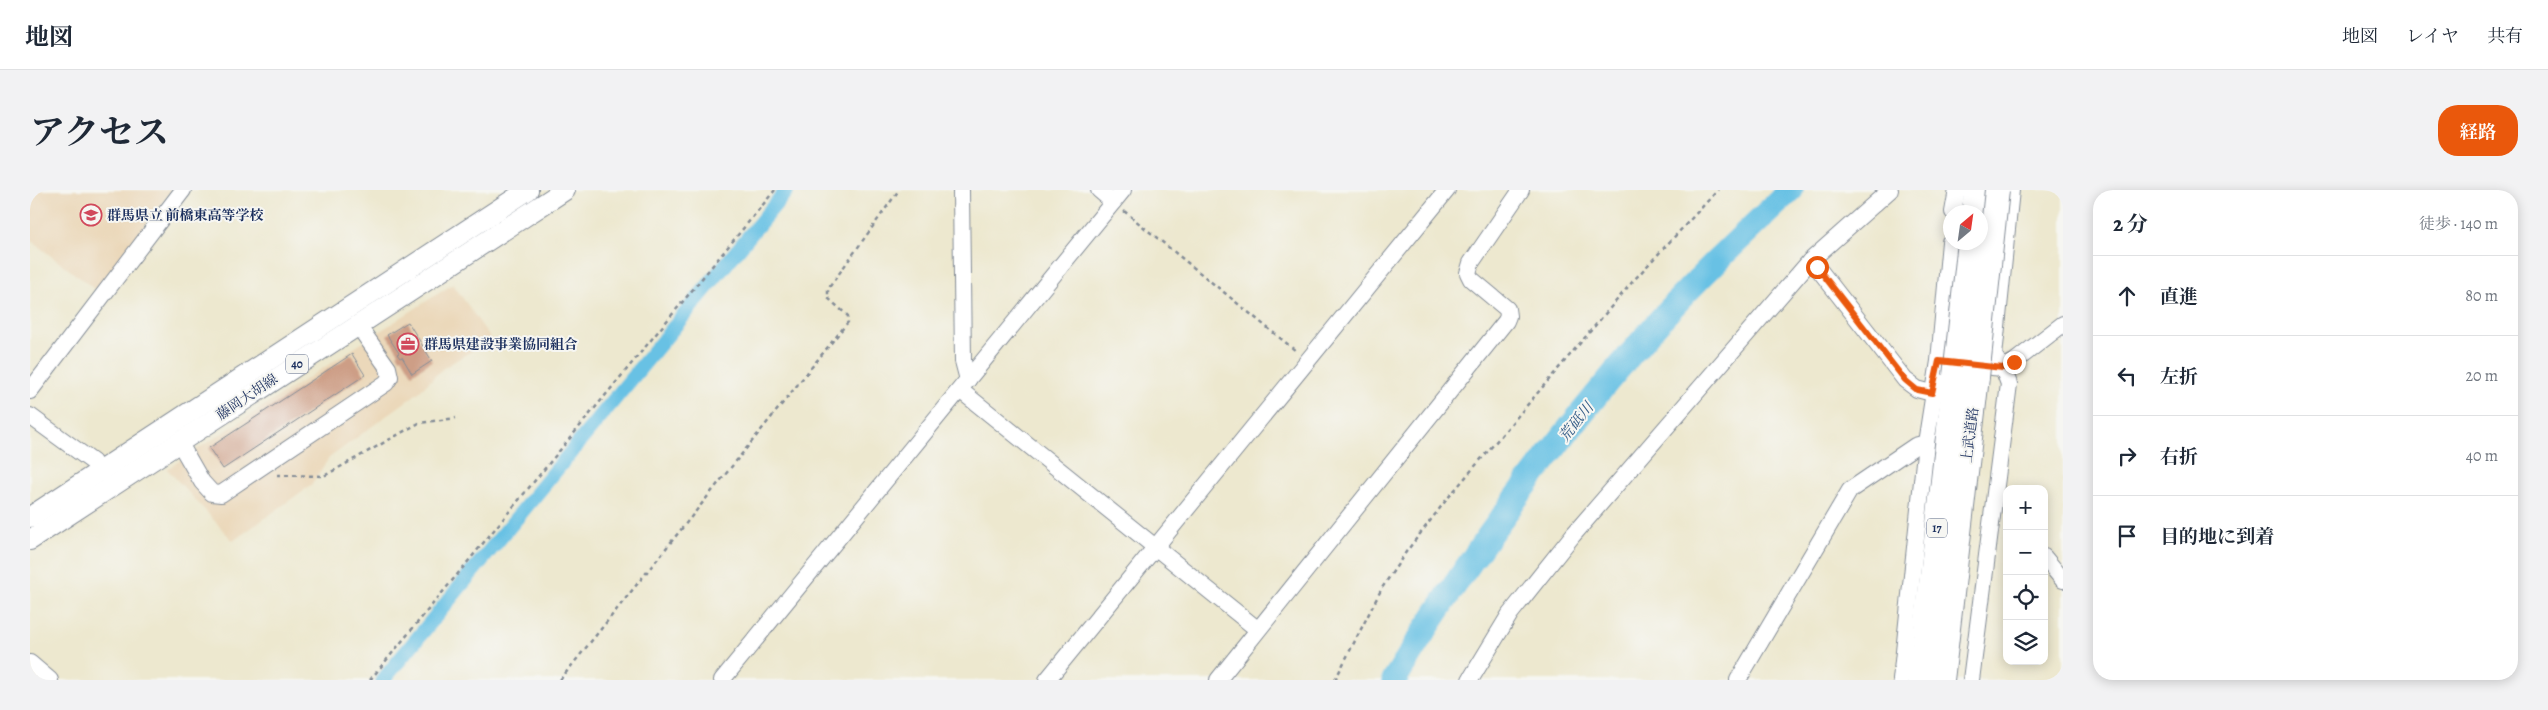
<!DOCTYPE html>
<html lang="ja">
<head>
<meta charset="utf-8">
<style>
	body { margin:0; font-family:Alegreya,"Noto Serif JP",serif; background:#f2f2f3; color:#1f2937 }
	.controls { position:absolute; right:15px; bottom:15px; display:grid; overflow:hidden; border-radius:10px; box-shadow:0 2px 12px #0003 }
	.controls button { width:45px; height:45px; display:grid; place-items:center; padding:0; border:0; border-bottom:1px solid #e0e1e3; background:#fff; color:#1f2937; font:25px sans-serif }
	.compass { position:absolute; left:1913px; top:15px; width:45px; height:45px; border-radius:50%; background:#fff; box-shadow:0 2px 12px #0003; rotate:29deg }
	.stop { position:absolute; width:15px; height:15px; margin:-11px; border:4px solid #ea580c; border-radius:50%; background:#fff }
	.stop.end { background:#ea580c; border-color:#fff; box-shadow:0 1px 5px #0008 }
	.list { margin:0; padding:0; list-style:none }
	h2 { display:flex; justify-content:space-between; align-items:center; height:65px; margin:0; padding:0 20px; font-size:21px }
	h2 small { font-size:16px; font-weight:400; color:#747a83 }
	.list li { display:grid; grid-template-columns:32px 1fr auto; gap:15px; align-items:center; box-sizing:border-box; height:80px; padding:0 20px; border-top:1px solid #e0e1e3 }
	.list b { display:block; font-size:19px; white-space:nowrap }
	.list em { font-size:16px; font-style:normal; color:#747a83 }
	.icon { flex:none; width:28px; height:28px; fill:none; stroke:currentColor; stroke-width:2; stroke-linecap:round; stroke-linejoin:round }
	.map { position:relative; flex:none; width:2033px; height:490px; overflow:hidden; border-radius:20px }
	header { display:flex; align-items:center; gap:30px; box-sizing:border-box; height:70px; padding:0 25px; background:#fff; border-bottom:1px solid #e0e1e3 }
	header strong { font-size:24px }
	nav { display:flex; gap:28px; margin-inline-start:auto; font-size:18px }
	.intro { display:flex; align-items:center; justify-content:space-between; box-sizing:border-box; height:120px; padding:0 30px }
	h1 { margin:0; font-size:35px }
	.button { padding:12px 22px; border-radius:20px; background:#ea580c; color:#fff; font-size:18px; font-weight:700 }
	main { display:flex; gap:30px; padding:0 30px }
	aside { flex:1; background:#fff; border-radius:20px; box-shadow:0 2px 12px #0003 }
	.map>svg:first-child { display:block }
	.built { fill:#ebd8ba }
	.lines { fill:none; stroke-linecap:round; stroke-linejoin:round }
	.canal { stroke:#67c1e4; stroke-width:15 }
	.river { stroke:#67c1e4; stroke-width:25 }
	.building { fill:#cd9e86 }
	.minor-casing { stroke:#848c96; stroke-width:18 }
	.major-casing { stroke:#848c96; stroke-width:22 }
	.highway-casing { stroke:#848c96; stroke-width:26 }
	.path { stroke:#848c96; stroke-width:2.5; stroke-dasharray:4 4; stroke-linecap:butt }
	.minor { stroke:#fff; stroke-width:16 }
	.major { stroke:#fff; stroke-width:20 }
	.highway { stroke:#fff; stroke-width:24 }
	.highway-bridge-casing { stroke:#848c96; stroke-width:26; stroke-linecap:butt }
	.highway-bridge { stroke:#fff; stroke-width:24 }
	.route { stroke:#ea580c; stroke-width:6 }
	.labels { text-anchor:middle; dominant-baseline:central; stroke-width:4; stroke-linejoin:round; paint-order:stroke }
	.shield { fill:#f6f6f2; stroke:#5d6b8a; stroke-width:1 }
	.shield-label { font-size:12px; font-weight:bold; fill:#1b2f5e }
	.poi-label { font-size:14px; font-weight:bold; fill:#1b2f5e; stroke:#f6f6f2; text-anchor:start }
	.street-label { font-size:14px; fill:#1b2f5e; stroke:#f6f6f2 }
	.water-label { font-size:15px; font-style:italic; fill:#325b86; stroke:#f6f6f2 }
</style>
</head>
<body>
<header>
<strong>地図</strong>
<nav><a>地図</a><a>レイヤ</a><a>共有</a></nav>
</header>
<div class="intro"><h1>アクセス</h1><a class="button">経路</a></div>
<main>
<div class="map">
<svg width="2033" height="490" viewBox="0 0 2033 490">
	<rect width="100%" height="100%" fill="#f6f6f2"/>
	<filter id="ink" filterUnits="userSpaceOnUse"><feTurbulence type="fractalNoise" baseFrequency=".02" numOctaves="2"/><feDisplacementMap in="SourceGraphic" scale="10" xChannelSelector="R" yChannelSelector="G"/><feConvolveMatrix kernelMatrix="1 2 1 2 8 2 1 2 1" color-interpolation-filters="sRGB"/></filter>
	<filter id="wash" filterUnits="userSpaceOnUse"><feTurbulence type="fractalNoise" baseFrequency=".0096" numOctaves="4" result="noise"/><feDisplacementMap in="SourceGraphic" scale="20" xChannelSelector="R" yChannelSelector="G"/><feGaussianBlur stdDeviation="1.12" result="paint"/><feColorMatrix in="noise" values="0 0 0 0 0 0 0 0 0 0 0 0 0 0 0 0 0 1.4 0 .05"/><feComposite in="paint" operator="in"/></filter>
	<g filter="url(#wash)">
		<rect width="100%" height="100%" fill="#ede8cf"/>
		<g class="built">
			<path d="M0 0H141L66 100 0 50Z"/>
			<path d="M423 94 461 149 412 179 389 202 299 268 281 295 203 351 137 279Z"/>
		</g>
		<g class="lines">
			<path class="canal" d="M353 490 757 0"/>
			<path class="river" d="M1364 490C1438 368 1523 253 1617 145 1660 95 1712 46 1761 0"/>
		</g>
		<g id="blocks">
			<g class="building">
				<path d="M378 132 402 171 382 184 372 167 370 168 367 164 369 163 357 145Z"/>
				<path d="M322 164 335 185 193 279 179 258Z"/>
			</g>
		</g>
	</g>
	<g filter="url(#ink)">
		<use href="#blocks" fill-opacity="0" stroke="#848c96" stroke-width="1"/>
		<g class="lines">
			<g class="minor-casing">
				<g id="minor">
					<path d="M931 0 933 171 938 190"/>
					<path d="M1069 0 1083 12"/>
					<path d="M1923 22 1927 0"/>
					<path d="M1780 71 1787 77 1875 190 1887 199 1902 203"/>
					<path d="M1962 177 1973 178 1984 172 2033 134"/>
					<path d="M930 200 1227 439"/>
					<path d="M0 201 153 0"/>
					<path d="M0 226 63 272 69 282"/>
					<path d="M149 252 172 292 182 303 191 304 356 193 360 187 358 178 327 134"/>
					<path d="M2014 367 2033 390"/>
					<path d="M0 473 20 490"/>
					<path d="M692 490 1093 0"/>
					<path d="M1017 490 1417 0"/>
					<path d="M1188 490 1476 131 1478 126 1477 119 1441 89 1438 83 1441 73 1491 0"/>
					<path d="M1440 490 1480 424 1543 345 1780 71 1860 0"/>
					<path d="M1708 490 1820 300 1885 256 1896 253"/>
					<path d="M1871 490 1896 253 1909 171 1920 52"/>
					<path d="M1941 490 1979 194 1973 178 1964 166 1981 0"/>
				</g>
			</g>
			<g class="major-casing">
				<g id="major">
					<path d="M0 327 498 0"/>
					<path d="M0 350 535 0"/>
				</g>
			</g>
			<g class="highway-casing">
				<g id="highway">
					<path d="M1944 22 1946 0"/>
					<path d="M1890 490 1925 186"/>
					<path d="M1912 490 1947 187"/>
				</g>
			</g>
			<g class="path">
				<path d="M1094 21 1266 161"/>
				<path d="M247 285 294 286 389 233 426 228"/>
				<path d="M340 490 745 0"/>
				<path d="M530 490 818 132V126L798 108V99L869 0"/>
				<path d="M1305 490 1352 398 1376 362 1417 309 1604 90 1688 0"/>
			</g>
			<use href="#minor" class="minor"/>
			<use href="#major" class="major"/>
			<use href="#highway" class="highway"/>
			<g class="highway-bridge-casing">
				<g id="highway-bridge">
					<path d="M1925 186 1940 52"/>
					<path d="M1947 187 1967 0"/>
				</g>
			</g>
			<use href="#highway-bridge" class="highway-bridge"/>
		</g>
	</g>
	<g class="lines" filter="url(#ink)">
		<path class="route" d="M1787 77 1875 190 1887 200 1902 203 1909 171 1973 178 1984 172"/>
	</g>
	<defs>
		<g id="school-ring" transform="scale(1.125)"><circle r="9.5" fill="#f6f6f2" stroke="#d1495b" stroke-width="1.5"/><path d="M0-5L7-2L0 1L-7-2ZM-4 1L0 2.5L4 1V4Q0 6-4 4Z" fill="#d1495b"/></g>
		<g id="office-ring" transform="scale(1.125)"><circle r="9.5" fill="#f6f6f2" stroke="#d1495b" stroke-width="1.5"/><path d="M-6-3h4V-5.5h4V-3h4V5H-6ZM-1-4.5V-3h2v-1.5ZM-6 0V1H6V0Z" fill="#d1495b"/></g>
	</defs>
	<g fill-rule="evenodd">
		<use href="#school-ring" x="61" y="25"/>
		<use href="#office-ring" x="378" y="154"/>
	</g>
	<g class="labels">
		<g class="shield">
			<rect x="256" y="164.5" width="22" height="19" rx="4"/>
			<rect x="1897" y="328.5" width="20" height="19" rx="4"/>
		</g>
		<g class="shield-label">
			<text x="267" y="174">40</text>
			<text x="1907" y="338">17</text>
		</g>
		<g class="poi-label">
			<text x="77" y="25">群馬県立 前橋東高等学校</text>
			<text x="394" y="154">群馬県建設事業協同組合</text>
		</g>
		<g class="street-label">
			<text transform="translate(217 207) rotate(-34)">藤岡大胡線</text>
			<text transform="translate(1940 245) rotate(-83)">上武道路</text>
		</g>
		<g class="water-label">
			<text transform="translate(1546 232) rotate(-51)">荒砥川</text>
		</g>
	</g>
</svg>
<div class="controls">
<button>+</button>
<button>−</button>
<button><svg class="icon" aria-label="locate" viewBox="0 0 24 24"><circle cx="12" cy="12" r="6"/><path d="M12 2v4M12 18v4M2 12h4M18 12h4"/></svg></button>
<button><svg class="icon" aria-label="layers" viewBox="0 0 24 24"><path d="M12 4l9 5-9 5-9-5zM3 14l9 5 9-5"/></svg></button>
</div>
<svg class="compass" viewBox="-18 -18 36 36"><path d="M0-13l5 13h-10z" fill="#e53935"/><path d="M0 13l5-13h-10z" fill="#747a83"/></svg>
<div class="stop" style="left:1787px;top:77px"></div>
<div class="stop end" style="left:1984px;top:172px"></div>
</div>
<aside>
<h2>2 分<small>徒歩 · 140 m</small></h2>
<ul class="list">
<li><svg class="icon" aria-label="ahead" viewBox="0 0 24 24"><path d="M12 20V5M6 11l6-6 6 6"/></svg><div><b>直進</b></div><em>80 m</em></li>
<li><svg class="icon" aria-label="left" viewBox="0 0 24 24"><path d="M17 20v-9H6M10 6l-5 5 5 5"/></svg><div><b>左折</b></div><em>20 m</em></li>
<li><svg class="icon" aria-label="right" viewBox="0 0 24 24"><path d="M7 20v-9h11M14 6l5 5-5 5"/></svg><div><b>右折</b></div><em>40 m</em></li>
<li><svg class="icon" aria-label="arrive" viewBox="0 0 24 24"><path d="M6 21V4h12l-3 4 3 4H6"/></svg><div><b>目的地に到着</b></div></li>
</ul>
</aside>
</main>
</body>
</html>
